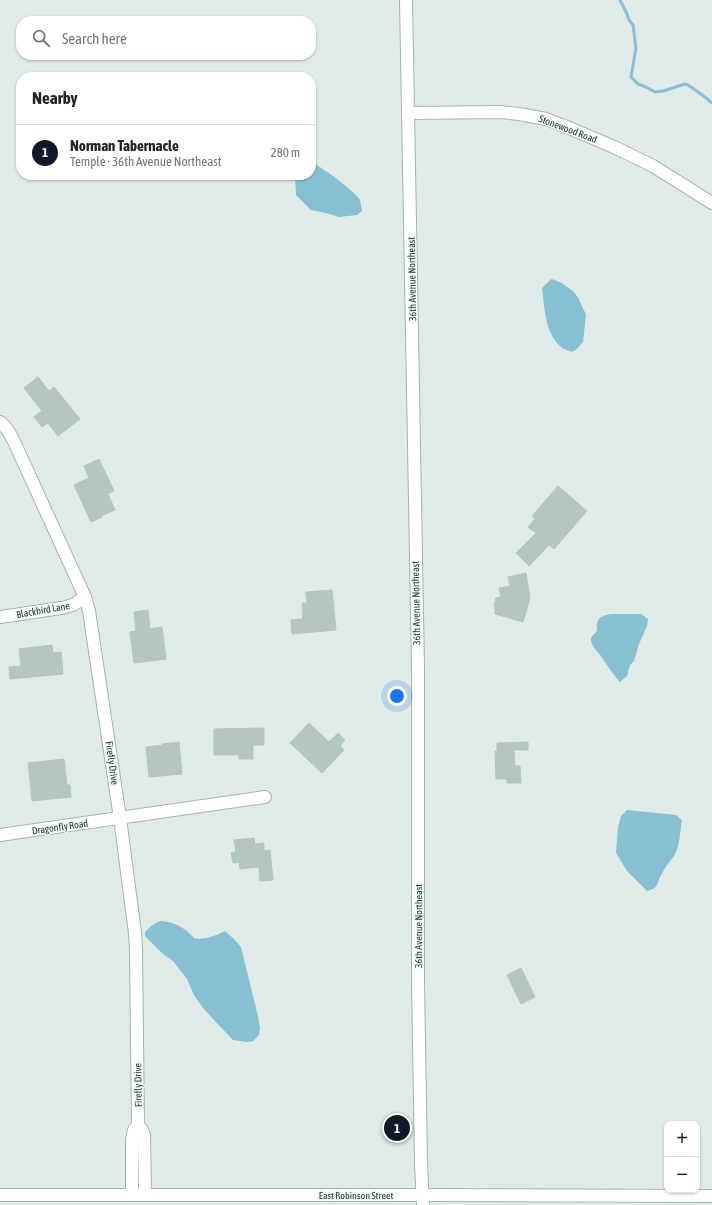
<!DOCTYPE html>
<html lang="en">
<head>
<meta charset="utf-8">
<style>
	body { margin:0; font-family:"Asap Condensed",sans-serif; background:#f2f2f2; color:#222 }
	.controls { position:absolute; right:12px; bottom:12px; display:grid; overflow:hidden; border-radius:8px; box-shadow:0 1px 3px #0004 }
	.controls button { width:36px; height:36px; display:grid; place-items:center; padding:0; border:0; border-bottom:1px solid #e0e0e0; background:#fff; color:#222; font:20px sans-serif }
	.you { position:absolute; left:397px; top:696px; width:14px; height:14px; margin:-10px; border:3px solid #fff; border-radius:50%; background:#1a73e8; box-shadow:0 0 0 6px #1a73e833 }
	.badge { display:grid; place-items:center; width:26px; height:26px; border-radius:50%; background:#111827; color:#fff; font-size:13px; font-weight:700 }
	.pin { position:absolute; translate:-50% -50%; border:2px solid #fff; box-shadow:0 1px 4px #0006 }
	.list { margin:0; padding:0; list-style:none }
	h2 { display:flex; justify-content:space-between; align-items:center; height:52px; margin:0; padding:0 16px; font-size:17px }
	h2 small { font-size:13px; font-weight:400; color:#767676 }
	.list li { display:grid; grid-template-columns:26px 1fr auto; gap:12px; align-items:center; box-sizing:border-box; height:56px; padding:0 16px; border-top:1px solid #e0e0e0 }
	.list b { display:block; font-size:15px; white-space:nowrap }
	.list p { margin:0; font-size:13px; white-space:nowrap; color:#767676 }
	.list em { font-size:13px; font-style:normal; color:#767676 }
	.icon { flex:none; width:22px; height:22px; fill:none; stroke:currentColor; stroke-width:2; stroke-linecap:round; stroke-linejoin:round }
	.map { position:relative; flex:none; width:712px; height:1205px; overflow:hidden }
	.search { position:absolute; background:#fff; box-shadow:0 1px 3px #0004; left:16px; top:16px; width:300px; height:44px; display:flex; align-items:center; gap:10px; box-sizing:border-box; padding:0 14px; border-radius:16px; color:#767676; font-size:15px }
	.panel { position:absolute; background:#fff; box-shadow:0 1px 3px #0004; left:16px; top:72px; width:300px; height:108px; border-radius:16px }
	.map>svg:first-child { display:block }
	.water { fill:#86c0d2 }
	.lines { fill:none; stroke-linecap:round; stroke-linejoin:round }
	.stream { stroke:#86c0d2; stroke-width:3 }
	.building { fill:#b5c6c1; stroke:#b2c5bf }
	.street-casing { stroke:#a3b3af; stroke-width:14 }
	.secondary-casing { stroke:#9eb7b1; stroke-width:14 }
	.street { stroke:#fff; stroke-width:12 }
	.secondary { stroke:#fff; stroke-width:12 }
	.labels { text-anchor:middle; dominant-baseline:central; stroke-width:3; stroke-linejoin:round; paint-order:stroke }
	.street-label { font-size:10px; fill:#203c37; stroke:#f0f8f5 }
</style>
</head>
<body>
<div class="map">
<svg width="712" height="1205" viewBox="0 0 712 1205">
	<rect width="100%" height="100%" fill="#e0ebe7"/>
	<g class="water">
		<path d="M311 161 336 178 355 194 360 200 362 211 357 215 339 217 326 213 311 210 296 195 295 175H311Z"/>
		<path d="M551 279C561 281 574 290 579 299 581 304 583 309 586 314L583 342 577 349 572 352C545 345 545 310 542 288Z"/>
		<path d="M612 614H641L648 619 647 626 639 644 634 661 630 665 627 676 620 682C613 674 608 667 603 659 600 653 591 647 591 640 590 636 596 634 597 630 597 627 596 625 597 623 599 616 605 615 612 614Z"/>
		<path d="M627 810 676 815 682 820C680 831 680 846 674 856 669 862 664 869 660 877 656 886 658 888 647 891L627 871 616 853 618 827 621 816Z"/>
		<path d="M161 921C172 922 179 925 187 931 189 933 192 936 194 938 202 941 218 935 225 931L234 939 241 947 258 1016 260 1028 259 1035 253 1041 247 1042 233 1040 214 1020 203 1008 194 995 187 979 173 961 163 954 145 936V932C150 927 154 923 161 921Z"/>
	</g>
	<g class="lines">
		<path class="stream" d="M620 0 627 14 629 20 633 25 636 48 631 77 638 84 646 87 655 92 663 91 685 84 688 85 705 97 712 103"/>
	</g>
	<g class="building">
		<path d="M38 377 49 391 54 387 80 419 58 436 48 423 42 427 34 417 42 411 24 388Z"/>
		<path d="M99 459 114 491 108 494 115 510 101 516 102 517 91 522 74 485 89 478 84 466Z"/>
		<path d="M558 486 587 511 554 549 549 545 529 566 516 553 536 533 528 527 535 519 532 516Z"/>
		<path d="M526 573 530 598 523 622 495 614V611L494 605 496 598 501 597 499 588 510 586 508 577Z"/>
		<path d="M332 590 336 630 292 634 291 620 303 619 302 603H307L306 592Z"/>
		<path d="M148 610 150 629 162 627 166 659 134 663 130 632 136 631 134 612Z"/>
		<path d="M52 645 53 653 61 652 63 674 10 679 9 667 21 666 19 649Z"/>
		<path d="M309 723 329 742 338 733 345 740 340 746 344 750 322 773 290 743Z"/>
		<path d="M264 728V745H253V759H239V755H214V729Z"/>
		<path d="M179 742 182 774 149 777 146 747 163 745 162 744Z"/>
		<path d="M528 742V750H514L515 766H520L521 783H507V779H496L495 751H497V743Z"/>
		<path d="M64 759 67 785H70L71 797 32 801 28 763Z"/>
		<path d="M254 838 255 844 264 843V851L270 850 273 880 260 881 259 867 240 869 239 862 233 863 231 853 236 852 234 840Z"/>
		<path d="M521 968 535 997 521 1004 507 975Z"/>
	</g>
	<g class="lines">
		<g class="street-casing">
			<g id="street">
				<path d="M406 0 418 668V981L421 1163 423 1205"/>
				<path d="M409 113 500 112 519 114 546 119 567 127 614 147 653 166 712 203"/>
				<path d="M0 422C8 428 13 439 17 448L85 597 89 611 120 818 135 933 136 950 138 1125 134 1130 132 1140V1195"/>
				<path d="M0 617 61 608 73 605 85 597"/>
				<path d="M0 835 265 797"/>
				<path d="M138 1125 142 1130 144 1135 145 1195"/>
			</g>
		</g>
		<g class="secondary-casing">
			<path id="secondary" d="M0 1195H436L712 1196"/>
		</g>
		<use href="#street" class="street"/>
		<use href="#secondary" class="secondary"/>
	</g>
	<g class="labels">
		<g class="street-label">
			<text transform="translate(568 129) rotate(21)">Stonewood Road</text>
			<text transform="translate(412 279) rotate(-91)">36th Avenue Northeast</text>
			<text transform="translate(416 603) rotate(-91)">36th Avenue Northeast</text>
			<text transform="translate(43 610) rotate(-10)">Blackbird Lane</text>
			<text transform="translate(112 763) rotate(82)">Firefly Drive</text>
			<text transform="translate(60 827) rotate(-8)">Dragonfly Road</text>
			<text transform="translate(418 926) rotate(-90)">36th Avenue Northeast</text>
			<text transform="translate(138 1085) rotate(-91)">Firefly Drive</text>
			<text x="356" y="1195">East Robinson Street</text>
		</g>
	</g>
</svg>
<div class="controls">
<button>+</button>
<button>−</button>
</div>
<div class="you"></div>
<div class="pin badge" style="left:397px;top:1128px">1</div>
<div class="search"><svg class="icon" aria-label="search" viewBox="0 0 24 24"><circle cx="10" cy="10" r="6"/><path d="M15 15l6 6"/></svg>Search here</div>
<section class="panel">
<h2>Nearby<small></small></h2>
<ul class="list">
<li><span class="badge">1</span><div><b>Norman Tabernacle</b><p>Temple · 36th Avenue Northeast</p></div><em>280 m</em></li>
</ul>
</section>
</div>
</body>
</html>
